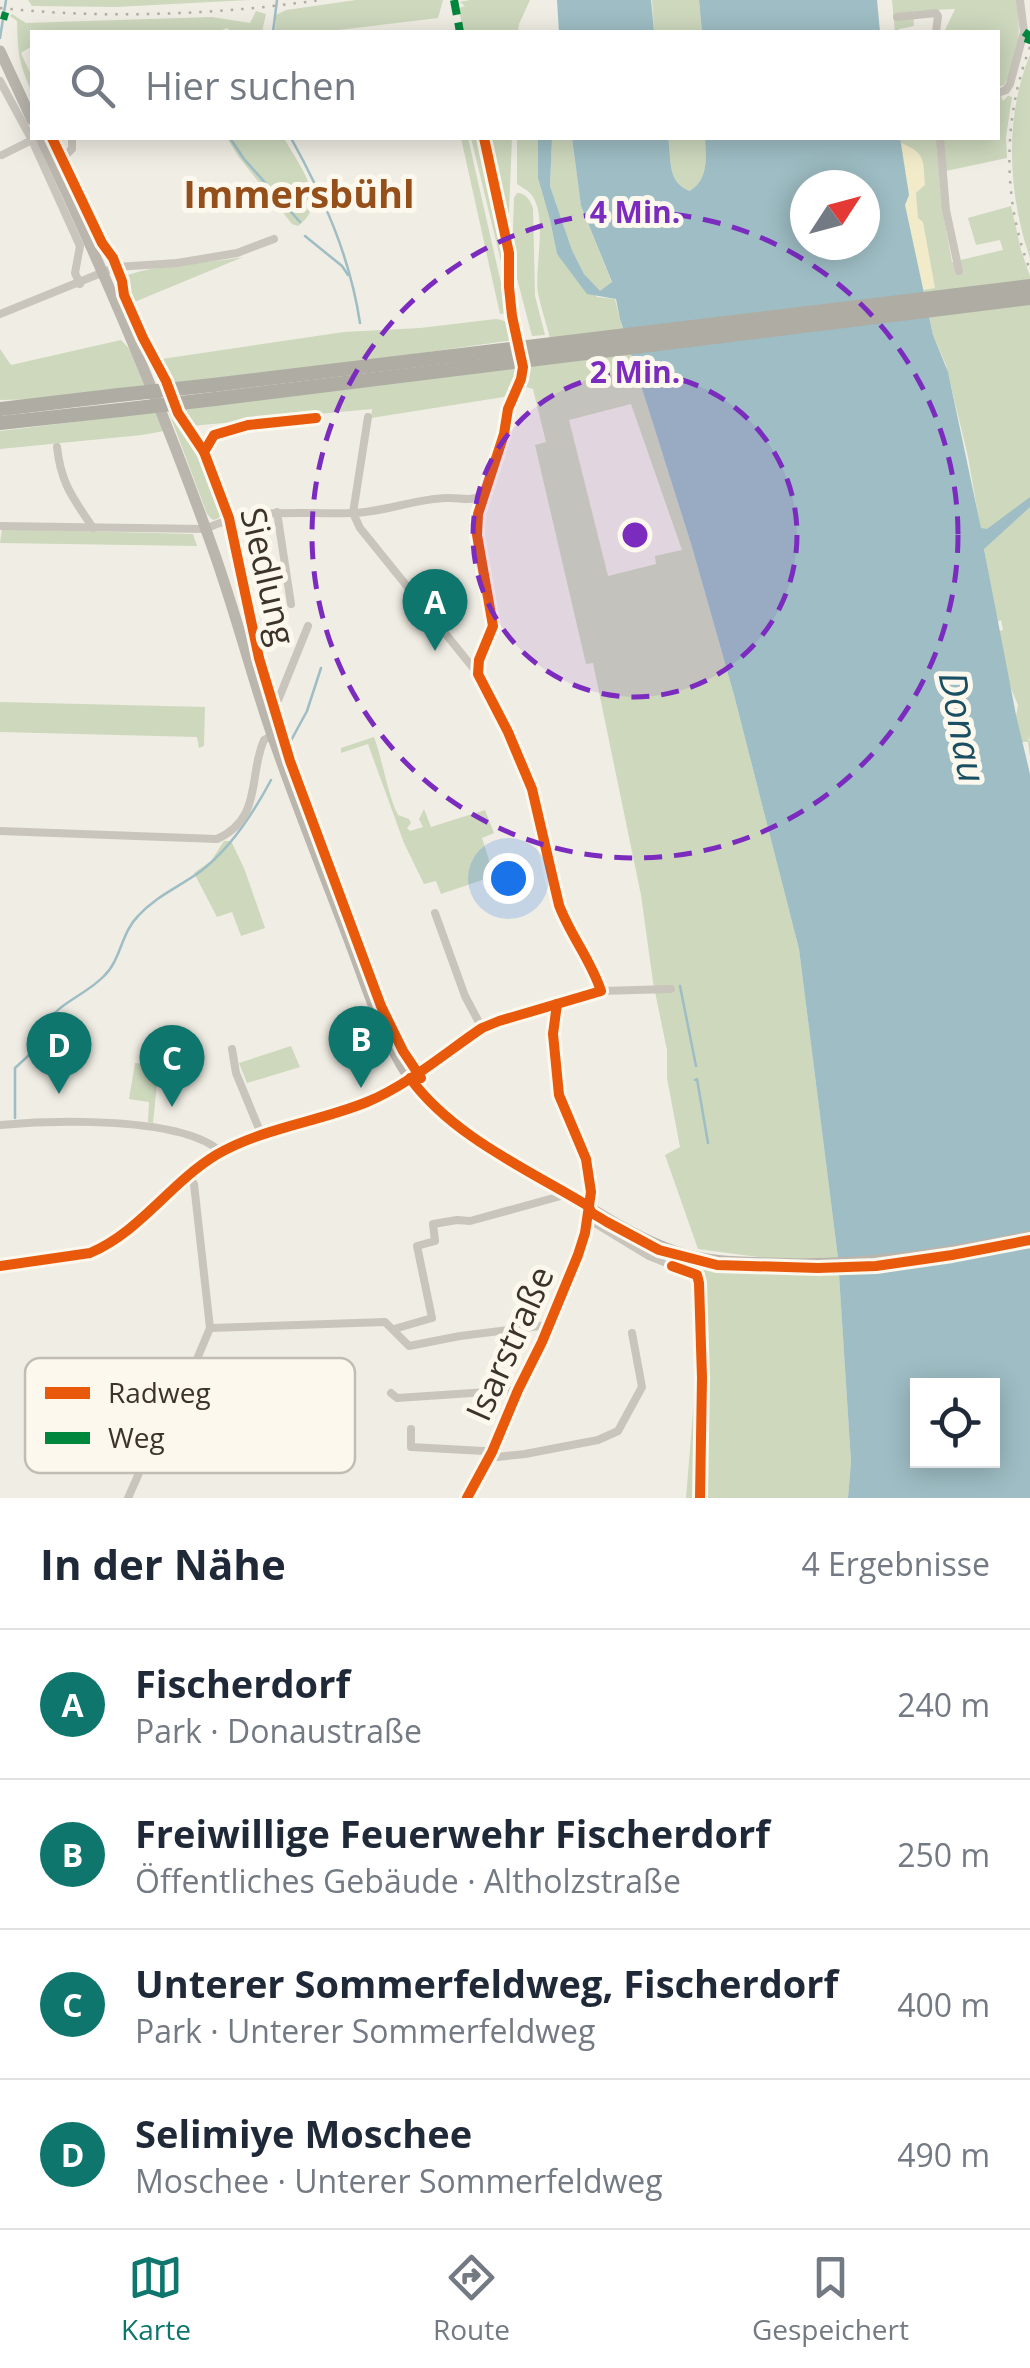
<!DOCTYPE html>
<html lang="de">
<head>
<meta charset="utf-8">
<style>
	body { margin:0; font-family:"Open Sans",sans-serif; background:#f6f6f7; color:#1f2937 }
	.controls { position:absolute; right:30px; bottom:30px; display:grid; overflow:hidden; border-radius:0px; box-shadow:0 5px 25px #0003 }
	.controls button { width:90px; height:90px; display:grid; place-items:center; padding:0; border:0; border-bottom:2px solid #e0e1e3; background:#fff; color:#1f2937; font:50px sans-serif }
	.compass { position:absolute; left:790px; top:170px; width:90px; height:90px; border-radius:50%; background:#fff; box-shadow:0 5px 25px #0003; rotate:54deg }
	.you { position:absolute; left:508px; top:878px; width:35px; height:35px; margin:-25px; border:8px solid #fff; border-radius:50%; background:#1a73e8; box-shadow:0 0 0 15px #1a73e833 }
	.badge { display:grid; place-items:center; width:65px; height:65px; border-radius:50%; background:#0f766e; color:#fff; font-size:32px; font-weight:700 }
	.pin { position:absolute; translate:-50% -82px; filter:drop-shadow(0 2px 5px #0008) }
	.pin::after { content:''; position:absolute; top:52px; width:35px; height:30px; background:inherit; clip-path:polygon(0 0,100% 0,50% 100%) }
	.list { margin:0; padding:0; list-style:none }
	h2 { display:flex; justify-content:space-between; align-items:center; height:130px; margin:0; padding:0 40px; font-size:42px }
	h2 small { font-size:32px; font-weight:400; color:#747a83 }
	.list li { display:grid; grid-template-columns:65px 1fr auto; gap:30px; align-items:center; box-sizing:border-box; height:150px; padding:0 40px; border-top:2px solid #e0e1e3 }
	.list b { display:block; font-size:38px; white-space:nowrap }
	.list p { margin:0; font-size:32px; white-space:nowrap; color:#747a83 }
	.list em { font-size:32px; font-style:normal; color:#747a83 }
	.icon { flex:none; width:55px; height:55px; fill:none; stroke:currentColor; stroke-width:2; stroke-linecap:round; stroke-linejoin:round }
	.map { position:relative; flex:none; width:1030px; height:1498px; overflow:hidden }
	.search { position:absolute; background:#fff; box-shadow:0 5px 25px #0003; left:30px; right:30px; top:30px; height:110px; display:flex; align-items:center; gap:25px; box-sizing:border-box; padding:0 35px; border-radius:0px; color:#747a83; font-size:38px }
	.sheet { height:730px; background:#fff }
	nav { display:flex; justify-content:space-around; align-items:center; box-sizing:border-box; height:140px; border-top:2px solid #e0e1e3; background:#fff; font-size:28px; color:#747a83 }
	nav a { display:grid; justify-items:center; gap:5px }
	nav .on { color:#0f766e }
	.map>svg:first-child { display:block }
	.green { fill:#cdd8bd; fill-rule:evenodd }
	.sand { fill:#f2ebc9 }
	.water { fill:#9ebdc4; fill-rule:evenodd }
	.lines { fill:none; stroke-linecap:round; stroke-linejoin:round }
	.stream { stroke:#9ebdc4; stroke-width:2.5 }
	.minor { stroke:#cac5bc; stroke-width:8 }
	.tertiary { stroke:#cac5bc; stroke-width:10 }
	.secondary { stroke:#bab5ad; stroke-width:11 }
	.motorway { stroke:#afaca3; stroke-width:14 }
	.rail { stroke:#b1ada7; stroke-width:2.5; stroke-dasharray:2.5 8; stroke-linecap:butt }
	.motorway-bridge { stroke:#afaca3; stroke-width:14 }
	.quiet { stroke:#00873e; stroke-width:8; stroke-dasharray:15 8; stroke-linecap:butt }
	.cycleway-casing { stroke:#fcf8ed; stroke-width:16 }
	.cycleway { stroke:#e8590c; stroke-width:10 }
	.ring { fill:none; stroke:#7b2cbf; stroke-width:5; stroke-dasharray:18 12 }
	.labels { text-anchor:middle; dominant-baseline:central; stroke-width:10; stroke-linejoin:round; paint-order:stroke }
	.street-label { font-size:35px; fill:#3c332a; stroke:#fcf8ed }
	.neighbourhood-label { font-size:38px; font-weight:bold; fill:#944f1a; stroke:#fcf8ed }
	.water-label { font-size:38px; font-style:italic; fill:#1a4f63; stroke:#fcf8ed }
	.key { fill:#fcf8ed; stroke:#c2bdb2; stroke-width:2.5 }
	.key-label { font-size:28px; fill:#3c332a }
	.centre { fill:#7b2cbf; stroke:#fcf8ed; stroke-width:5 }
	.ring-label { font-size:30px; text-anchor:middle; font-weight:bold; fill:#7b2cbf; stroke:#fcf8ed; stroke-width:10; stroke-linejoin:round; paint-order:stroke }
</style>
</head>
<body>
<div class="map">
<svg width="1030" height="1498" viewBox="0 0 1030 1498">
	<rect width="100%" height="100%" fill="#f0ede4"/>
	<g class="green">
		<path d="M28 0H249L116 7 32 6Z"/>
		<path d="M356 0H443L438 18 322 32H275L276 15 286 10Z"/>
		<path d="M470 0H530L519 24 518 32H463L459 8 465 6 460 2Z"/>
		<path d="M652 0H699L702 32H654Z"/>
		<path d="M892 0H1017C1020 30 1021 58 1004 85L998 87V32H944L955 9 913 11 914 26 899 29V32H895Z"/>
		<path d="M256 11 266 14 262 32H232L227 28 218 32H32V46L21 53 32 77V92C18 62 18 53 17 21L10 16 12 14 26 23 212 17 250 23Z"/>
		<path d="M1030 55V258C1008 195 1004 117 1030 55Z"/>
		<path d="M1001 95 1003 101 1008 96 1012 97 1006 137 1007 158 941 172 943 213 952 262 1003 250 1000 240 976 245 968 218 1011 206 1021 250 1030 276V740L1027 736 1030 742V757L1028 742H1022L1016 716 1018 705 1010 686 999 631 1003 630 1001 620 997 622 968 457 946 365 933 335 905 204 909 195 900 138H998V96Z"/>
		<path d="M227 138H284C298 164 331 203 298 226L292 224 238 156Z"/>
		<path d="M461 138H468L503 292 509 307 506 313 500 314Z"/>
		<path d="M471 138H481L506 247 508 290Z"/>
		<path d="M485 138H512L508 235 506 233Z"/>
		<path d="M517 138H538V178L550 220 557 254 597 297 615 299 623 331 550 338C546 323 541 308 538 293 534 266 549 213 530 193 526 189 521 187 517 184Z"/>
		<path d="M552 138H572L581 206 612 283 599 292 584 274 572 250 550 186Z"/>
		<path d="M668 138H705C706 157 709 179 690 191 666 182 672 159 668 138Z"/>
		<path d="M517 193C526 193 530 200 533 208L535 296 545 335 532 336 512 259 514 198Z"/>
		<path d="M243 257 132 303 127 294 125 276C161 263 205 264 243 257Z"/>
		<path d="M496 319C511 321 511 326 514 340L330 366 170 383 159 363 162 359 344 332 420 328Z"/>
		<path d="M121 340 133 353 147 389 45 399 0 400V349L11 365Z"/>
		<path d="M631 353 692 547 734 695 799 949 838 1258 773 1259 698 1249 665 1155 680 1147 667 1078V1050L653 982 641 895 593 663 586 664 535 445 546 442 533 389 520 385 529 365ZM631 404 682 550 655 556 656 564 608 576 569 420Z"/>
		<path d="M518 368 517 380 510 396 371 418 372 409 191 426 181 408Z"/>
		<path d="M168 410H173C187 434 231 491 219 518L213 520 207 514Z"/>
		<path d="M157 412 164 431 142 435 0 449V431Z"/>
		<path d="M2 529 193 534 197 546 0 543Z"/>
		<path d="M0 702 205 707 204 746 199 748 197 737 0 732Z"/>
		<path d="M374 737C383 761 387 793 398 815L409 819 411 823 407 828 410 831 423 827 419 819 424 809 431 827 485 810 494 833 482 838 494 876 441 894 436 881 424 884 404 843 368 744 341 753V748Z"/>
		<path d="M224 841H231L244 868 265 928 241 936 232 912 217 917 194 873 211 861Z"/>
		<path d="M291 1046 300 1067 247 1083 239 1063Z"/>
		<path d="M135 1063 159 1065 153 1123 148 1122 149 1102 129 1099Z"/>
		<path d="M596 1219 635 1241 708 1268 839 1272 851 1462 848 1498H686L696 1376 702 1374V1273C666 1259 625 1246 596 1219Z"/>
	</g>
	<path class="sand" d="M901 143C926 153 923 160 925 185L916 193 918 218 923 222 935 288 923 290 905 204 909 195Z"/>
	<g class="water">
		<path d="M557 0H651L654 32H559Z"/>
		<path d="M699 0H877L880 32H702Z"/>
		<path d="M538 138H552L550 186 572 250 584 274 600 291 612 282 581 206 572 138H668C672 159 666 182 690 191 709 179 706 157 705 138H900L909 195 905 205 933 335 948 372 981 528 987 529 1030 497V507L984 549 1016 715 1030 774V1498H848L851 1462 838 1258 799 949 734 695 692 547 620 319 616 299 587 294 557 254 550 220 538 178ZM805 185H865V245H805ZM918 1386H992V1460H918Z"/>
	</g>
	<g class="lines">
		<g class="stream">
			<path d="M273 32 277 0"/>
			<path d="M0 38 6 0"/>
			<path d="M230 138 244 159 300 222"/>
			<path d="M291 138C323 196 350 256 360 323"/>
			<path d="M305 236 342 266 348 275"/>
			<path d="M288 746 307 711 321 668"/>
			<path d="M680 986 696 1066"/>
			<path d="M45 1025C59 1002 86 995 104 976 121 960 121 933 138 916 156 896 179 887 201 871 230 849 254 812 271 780"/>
			<path d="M695 1080 697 1079 708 1143"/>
			<path d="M15 1118V1068L28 1056 37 1041"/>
		</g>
		<g class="minor">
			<path d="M897 17 936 13 938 16 936 32"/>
			<path d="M0 81 32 140 80 246 75 273 80 284"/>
			<path d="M998 93 1006 90 1010 84 1024 32 1020 0"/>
			<path d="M940 138 946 210 959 271"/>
			<path d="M2 155 32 140"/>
			<path d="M53 163 62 159 72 149V138"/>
			<path d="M0 314 116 267 177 263 237 253 274 239"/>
			<path d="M368 417 353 513 360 528 478 674 508 732 532 789 559 905C570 935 591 960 601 991"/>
			<path d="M57 447C61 484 73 498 93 528"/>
			<path d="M277 512 291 604"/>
			<path d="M0 526 205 529C255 506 300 515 353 513 384 512 415 499 446 498 461 497 470 503 484 494"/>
			<path d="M478 674 479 660 493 626 477 535 478 514 504 434 508 409 521 379 523 367"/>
			<path d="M273 708 248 609 229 518 204 452 214 435 248 425 316 418"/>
			<path d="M272 709 279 698 308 626"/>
			<path d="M0 831 217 839C263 818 248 776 264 740L273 735"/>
			<path d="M435 913 465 996 482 1028"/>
			<path d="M232 1049 236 1073 262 1136"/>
			<path d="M410 1078 482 1028 499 1021 601 991 671 989"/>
			<path d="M0 1125C52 1120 182 1116 221 1152"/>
			<path d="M189 1176 194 1184 210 1328 385 1322 409 1346 460 1336 548 1325"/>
			<path d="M585 1217 649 1256 697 1275 699 1283 702 1378"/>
			<path d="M394 1329 432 1318 417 1246 435 1241 433 1224 457 1220 470 1221 568 1194"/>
			<path d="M391 1393 397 1398 518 1390"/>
			<path d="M411 1429V1447L484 1451 492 1452 497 1457 525 1454 598 1440 618 1431 642 1387 632 1333"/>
			<path d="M128 1498 147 1455 162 1405 197 1359 210 1328"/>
			<path d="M467 1498 492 1452 518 1390 542 1342 578 1255 585 1233 591 1192 586 1159 559 1095 553 1034 557 1004"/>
		</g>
		<path class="tertiary" d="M0 1266 90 1253C141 1231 170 1182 217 1155 278 1120 353 1120 410 1078"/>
		<g class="secondary">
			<path d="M0 51 32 120"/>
			<path d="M41 138C105 273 164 411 214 552 233 606 248 661 265 714 290 790 320 863 348 937 368 989 384 1047 419 1091 450 1130 501 1154 543 1179 586 1204 629 1236 677 1252 707 1262 738 1262 769 1263 860 1267 942 1254 1030 1236"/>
		</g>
		<g class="motorway">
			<path d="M213 385 1030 286"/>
			<path d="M215 399 1030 298"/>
			<path d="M0 409 119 395"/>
			<path d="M0 423 120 410"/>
		</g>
		<g class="rail">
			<path d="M0 8C103 19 217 15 320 0"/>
			<path d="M1030 47C1003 118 1002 199 1030 270"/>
		</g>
		<g class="motorway-bridge">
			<path d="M119 395 213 385"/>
			<path d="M120 410 215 399"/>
		</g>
		<g class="quiet">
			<path d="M454 0 460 32"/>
			<path d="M1 15 8 17"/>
			<path d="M1024 32 1030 36 1027 45 1030 46"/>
		</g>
		<g class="cycleway-casing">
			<g id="cycleway">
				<path d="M52 138 102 243 113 258 122 281 124 295 143 338 166 381 178 413 204 452"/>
				<path d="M316 418 248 425 214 435 204 452 229 518 259 658 290 761 381 1006 403 1051 421 1078"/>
				<path d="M410 1078C452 1136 527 1169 588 1206L592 1213 607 1222 659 1250 717 1265 818 1268 876 1266 952 1255 1030 1240"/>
				<path d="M0 1266 90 1253C140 1232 170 1183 216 1155 262 1128 318 1122 367 1102 408 1085 445 1053 482 1028L499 1021 601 991C591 960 570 935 559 905L532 789 508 732 478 674 479 660 493 626 477 535 478 514 504 434 508 409 521 379 523 367 512 316 509 287V253L484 138"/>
				<path d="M672 1266 697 1275 699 1283 702 1378 700 1498"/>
				<path d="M467 1498 492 1452 518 1390 542 1342 578 1255 585 1233 591 1192 586 1159 559 1095 553 1034 557 1004"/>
			</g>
		</g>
		<use href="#cycleway" class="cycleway"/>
	</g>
	<circle cx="635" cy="535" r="162" fill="#7b2cbf" fill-opacity=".12"/>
	<g class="ring">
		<circle cx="635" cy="535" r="162"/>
		<circle cx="635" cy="535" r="323"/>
	</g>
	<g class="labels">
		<g class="street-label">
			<text transform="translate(269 576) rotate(77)">Siedlung</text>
			<text transform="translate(509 1343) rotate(-66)">Isarstraße</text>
		</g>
		<g class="neighbourhood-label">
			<text x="299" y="193">Immersbühl</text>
		</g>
		<g class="water-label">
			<text transform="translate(964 727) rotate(79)">Donau</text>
		</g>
	</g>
	<rect x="25" y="1358" width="330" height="115" rx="15" class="key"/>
	<rect x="45" y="1387" width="45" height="12" fill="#e8590c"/>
	<rect x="45" y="1432" width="45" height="12" fill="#00873e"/>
	<g class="key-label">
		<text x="108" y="1403">Radweg</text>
		<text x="108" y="1448">Weg</text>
	</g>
	<circle cx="635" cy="535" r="15" class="centre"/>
	<g class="ring-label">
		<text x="635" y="223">4 Min.</text>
		<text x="635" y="383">2 Min.</text>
	</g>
</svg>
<div class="controls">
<button><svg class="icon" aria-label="locate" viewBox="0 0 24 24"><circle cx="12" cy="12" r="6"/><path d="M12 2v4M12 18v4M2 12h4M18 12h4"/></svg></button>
</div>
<svg class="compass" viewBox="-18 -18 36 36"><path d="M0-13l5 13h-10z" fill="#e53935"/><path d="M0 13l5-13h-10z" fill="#747a83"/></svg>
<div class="you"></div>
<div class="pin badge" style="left:435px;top:651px">A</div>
<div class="pin badge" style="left:361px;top:1088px">B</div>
<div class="pin badge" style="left:172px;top:1107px">C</div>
<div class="pin badge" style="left:59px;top:1094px">D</div>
<div class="search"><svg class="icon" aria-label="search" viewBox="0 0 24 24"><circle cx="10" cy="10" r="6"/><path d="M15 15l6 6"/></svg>Hier suchen</div>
</div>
<section class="sheet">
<h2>In der Nähe<small>4 Ergebnisse</small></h2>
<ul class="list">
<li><span class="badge">A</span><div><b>Fischerdorf</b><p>Park · Donaustraße</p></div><em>240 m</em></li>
<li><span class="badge">B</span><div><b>Freiwillige Feuerwehr Fischerdorf</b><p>Öffentliches Gebäude · Altholzstraße</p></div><em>250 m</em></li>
<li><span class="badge">C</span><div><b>Unterer Sommerfeldweg, Fischerdorf</b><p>Park · Unterer Sommerfeldweg</p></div><em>400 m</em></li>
<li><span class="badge">D</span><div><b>Selimiye Moschee</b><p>Moschee · Unterer Sommerfeldweg</p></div><em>490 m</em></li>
</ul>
</section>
<nav>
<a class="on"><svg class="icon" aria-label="map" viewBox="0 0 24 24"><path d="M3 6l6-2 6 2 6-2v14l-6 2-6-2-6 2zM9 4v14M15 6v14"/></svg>Karte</a>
<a><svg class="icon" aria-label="directions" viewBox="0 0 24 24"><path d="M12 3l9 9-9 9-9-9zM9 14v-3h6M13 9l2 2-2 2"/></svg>Route</a>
<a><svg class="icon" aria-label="saved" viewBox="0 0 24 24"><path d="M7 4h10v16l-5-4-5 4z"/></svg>Gespeichert</a>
</nav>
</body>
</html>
